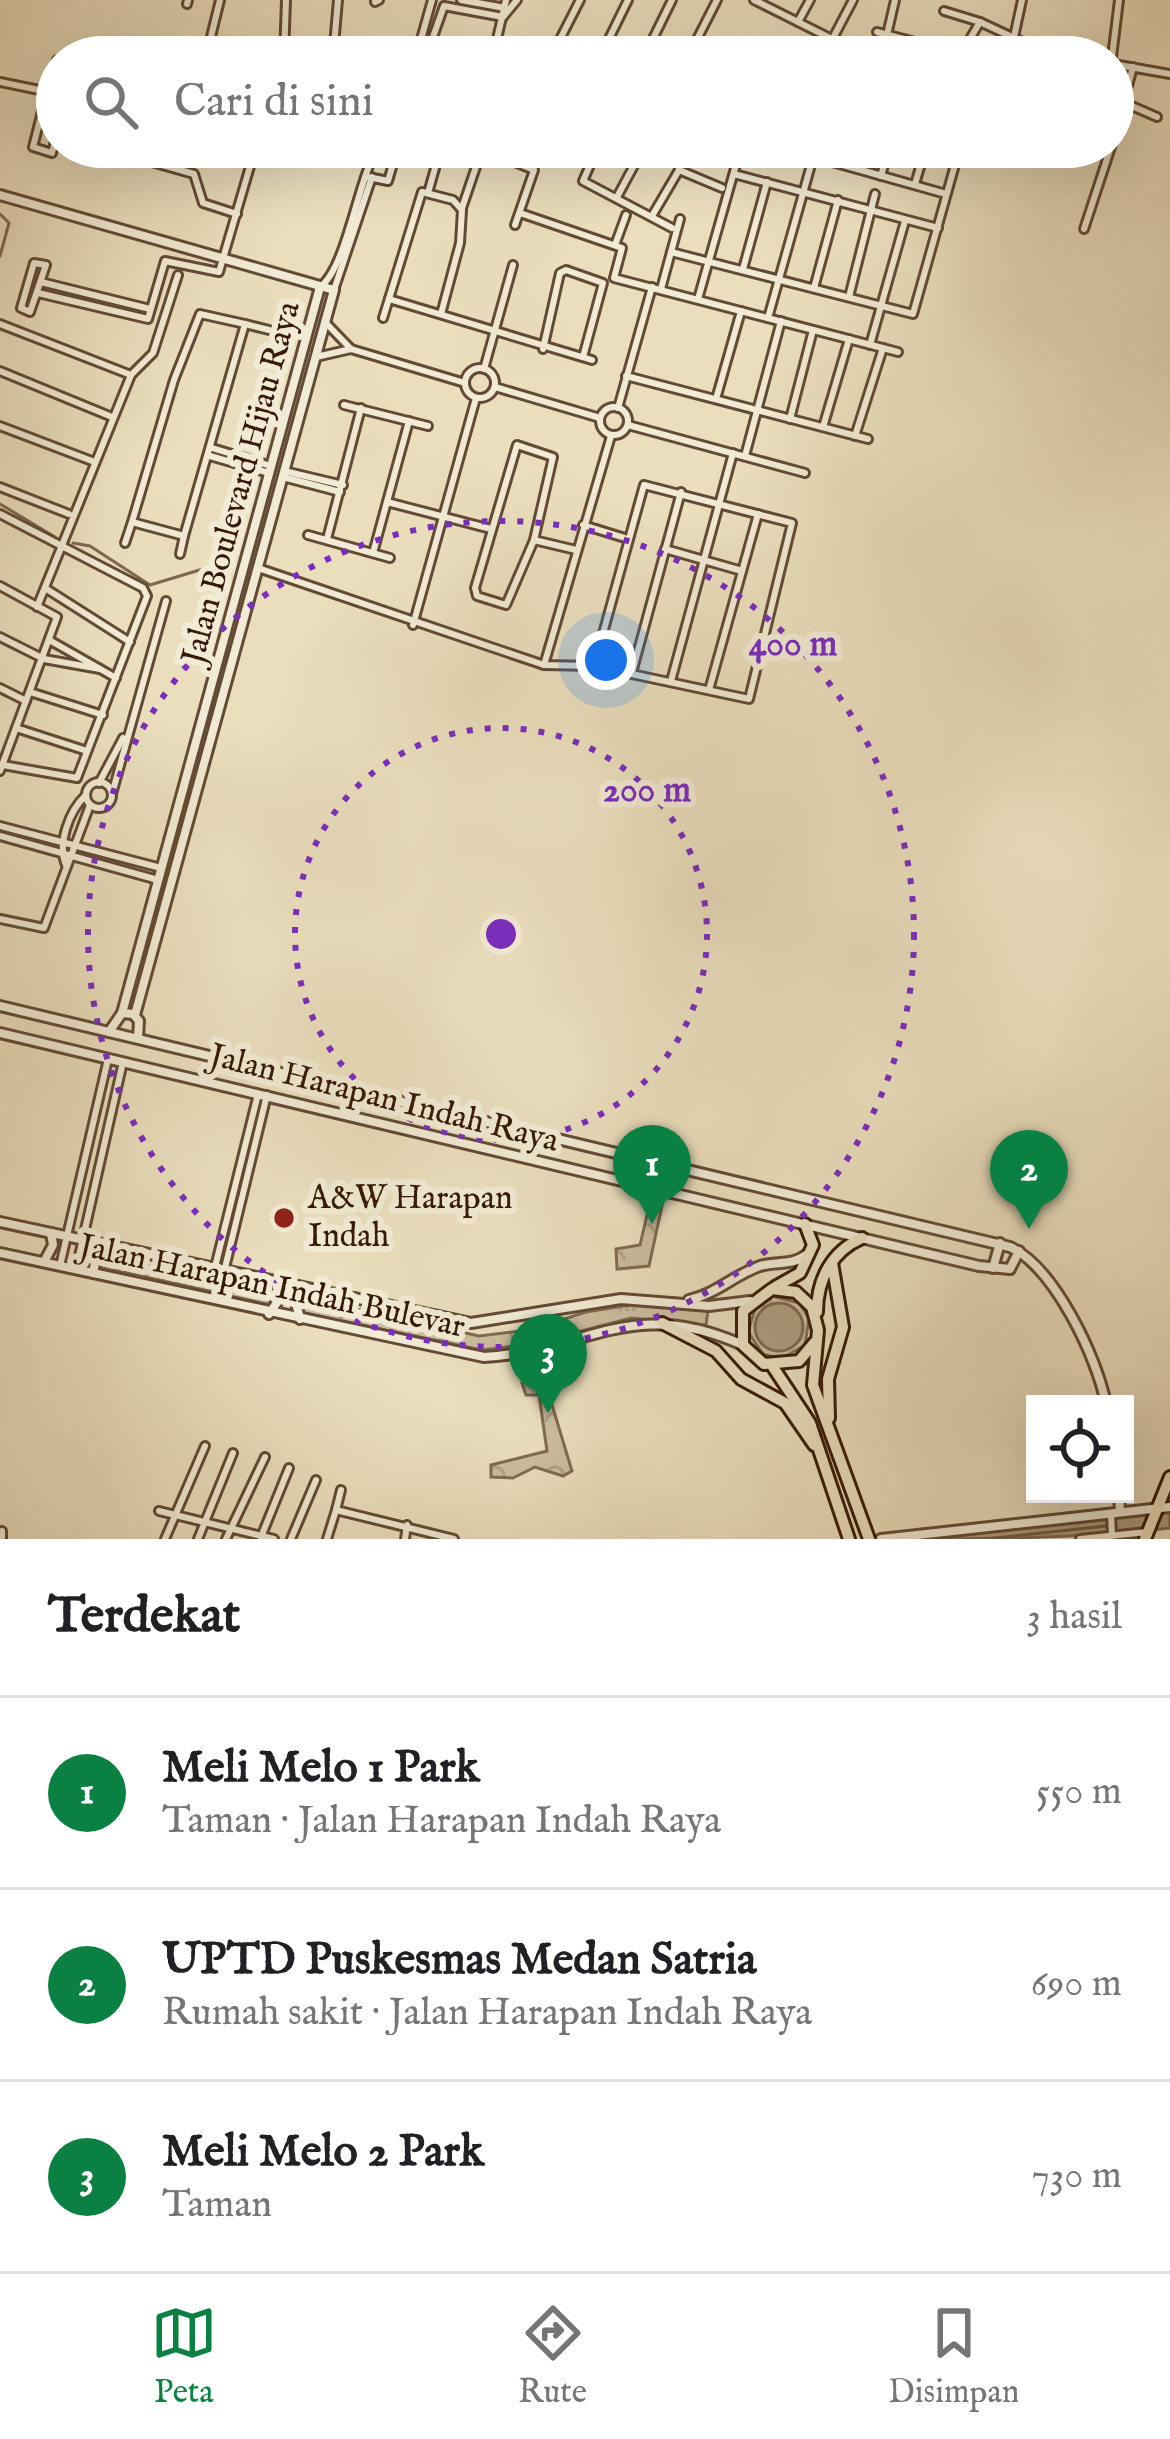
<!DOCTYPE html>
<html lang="id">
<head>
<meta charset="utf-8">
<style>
	body { margin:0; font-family:"IM FELL English",serif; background:#f6f6f6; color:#202124 }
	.controls { position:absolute; right:36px; bottom:36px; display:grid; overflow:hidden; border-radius:0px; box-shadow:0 12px 48px #0002 }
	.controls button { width:108px; height:108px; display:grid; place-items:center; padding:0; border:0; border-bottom:3px solid #e0e0e0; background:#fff; color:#202124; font:60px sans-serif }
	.you { position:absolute; left:606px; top:660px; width:42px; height:42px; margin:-30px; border:9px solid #fff; border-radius:50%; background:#1a73e8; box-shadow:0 0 0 18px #1a73e833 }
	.badge { display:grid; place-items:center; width:78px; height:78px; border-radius:50%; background:#0b8043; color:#fff; font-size:39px; font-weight:700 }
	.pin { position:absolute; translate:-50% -99px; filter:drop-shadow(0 3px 6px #0008) }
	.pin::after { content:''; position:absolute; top:63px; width:42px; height:36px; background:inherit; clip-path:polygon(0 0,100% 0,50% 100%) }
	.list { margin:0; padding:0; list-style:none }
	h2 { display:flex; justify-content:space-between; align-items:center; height:156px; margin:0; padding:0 48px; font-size:51px }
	h2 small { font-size:39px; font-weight:400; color:#757577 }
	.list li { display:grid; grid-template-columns:78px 1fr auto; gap:36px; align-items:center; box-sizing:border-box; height:192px; padding:0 48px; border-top:3px solid #e0e0e0 }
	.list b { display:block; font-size:45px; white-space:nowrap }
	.list p { margin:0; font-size:39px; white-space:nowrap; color:#757577 }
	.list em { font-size:39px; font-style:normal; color:#757577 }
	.icon { flex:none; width:66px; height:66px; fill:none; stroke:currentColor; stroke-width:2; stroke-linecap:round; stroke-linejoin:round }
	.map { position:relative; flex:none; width:1170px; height:1539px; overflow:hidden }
	.search { position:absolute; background:#fff; box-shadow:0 12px 48px #0002; left:36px; right:36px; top:36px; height:132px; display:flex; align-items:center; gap:30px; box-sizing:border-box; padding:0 42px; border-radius:66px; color:#757577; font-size:45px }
	.sheet { height:732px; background:#fff }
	nav { display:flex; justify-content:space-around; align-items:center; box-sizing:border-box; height:168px; border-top:3px solid #e0e0e0; background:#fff; font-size:33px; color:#757577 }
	nav a { display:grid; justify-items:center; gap:6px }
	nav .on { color:#0b8043 }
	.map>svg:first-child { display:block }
	.grass { fill:url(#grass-tufts); stroke:#806b52; stroke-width:3 }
	.forest { fill:url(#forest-crowns); stroke:#806b52; stroke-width:3 }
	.water { fill:#ad9b7f; stroke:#7d674f; stroke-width:3 }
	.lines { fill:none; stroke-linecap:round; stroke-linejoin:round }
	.shore { stroke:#725a42; stroke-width:3 }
	.stream { stroke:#7d674f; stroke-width:3 }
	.minor-casing { stroke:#634a34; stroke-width:12 }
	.tertiary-casing { stroke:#634a34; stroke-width:14 }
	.primary-casing { stroke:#361906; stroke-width:16 }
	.trunk-casing { stroke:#361906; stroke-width:16 }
	.minor { stroke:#f1ead4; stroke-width:6 }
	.tertiary { stroke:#f1ead4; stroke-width:8 }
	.primary { stroke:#eadebd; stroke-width:10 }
	.trunk { stroke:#eadebd; stroke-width:10 }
	.ring { fill:none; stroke:#7b2cbf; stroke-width:6; stroke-dasharray:6 12 }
	.poi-dot { fill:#8f2418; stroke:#f1ead4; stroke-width:4.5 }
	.labels { text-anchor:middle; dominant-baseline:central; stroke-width:12; stroke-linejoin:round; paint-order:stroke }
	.street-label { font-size:33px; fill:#361906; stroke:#f1ead4 }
	.poi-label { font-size:33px; fill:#361906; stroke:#f1ead4; text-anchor:start }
	.centre { fill:#7b2cbf; stroke:#f1ead4; stroke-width:6 }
	.ring-label { font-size:36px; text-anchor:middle; font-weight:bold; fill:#7b2cbf; stroke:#f1ead4; stroke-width:12; stroke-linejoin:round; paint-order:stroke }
</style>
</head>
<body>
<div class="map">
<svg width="1170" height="1539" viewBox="0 0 1170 1539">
	<defs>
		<pattern id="grass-tufts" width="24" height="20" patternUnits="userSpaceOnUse" patternTransform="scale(3)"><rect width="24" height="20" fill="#cbbd9e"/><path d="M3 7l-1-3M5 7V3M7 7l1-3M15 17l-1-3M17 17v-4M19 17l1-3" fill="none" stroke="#afa287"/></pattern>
		<pattern id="forest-crowns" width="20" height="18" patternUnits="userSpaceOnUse" patternTransform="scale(3)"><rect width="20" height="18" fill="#cbbd9e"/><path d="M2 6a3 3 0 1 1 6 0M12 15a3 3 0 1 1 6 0" fill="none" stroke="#afa287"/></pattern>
	</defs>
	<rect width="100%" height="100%" fill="#eadebd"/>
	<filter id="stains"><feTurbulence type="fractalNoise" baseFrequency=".00167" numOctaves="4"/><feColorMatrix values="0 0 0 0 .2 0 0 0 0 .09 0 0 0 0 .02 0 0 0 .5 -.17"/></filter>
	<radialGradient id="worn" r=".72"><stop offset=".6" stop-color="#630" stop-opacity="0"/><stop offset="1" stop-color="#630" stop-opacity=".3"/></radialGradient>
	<g class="grass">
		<path d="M100 1255 274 1293 270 1305 98 1266Z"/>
		<path d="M772 1296 799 1303 809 1318 805 1345 781 1359 763 1354 748 1332 756 1306Z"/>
		<path d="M307 1298 479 1336 530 1330 586 1312 636 1304 708 1310 706 1325 631 1318 531 1344 482 1350 299 1312Z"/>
	</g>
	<g class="forest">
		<path d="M651 1198 663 1201 649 1266 617 1269 616 1249 640 1245Z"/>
		<path d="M543 1375 572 1471 563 1476 535 1467 513 1478 491 1477V1465L547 1451 539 1395H526L522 1383Z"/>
	</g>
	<g class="water">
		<circle cx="779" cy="1327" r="24"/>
		<path d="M1170 1507V1528C1074 1539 978 1539 881 1539Z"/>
	</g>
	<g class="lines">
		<path class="shore" d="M985 1539 1106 1526"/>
		<g class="stream">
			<path d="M0 214 9 223 0 256"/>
			<path d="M0 504 55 537"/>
			<path d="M73 543 90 546 150 585 226 562"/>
		</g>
		<g class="minor-casing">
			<g id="minor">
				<path d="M461 0 505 8"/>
				<path d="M506 0 496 43 520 57"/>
				<path d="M754 0 868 57"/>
				<path d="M375 2 379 0"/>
				<path d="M187 4 188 0"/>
				<path d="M944 11 980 22"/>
				<path d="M798 22 810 0"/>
				<path d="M877 32 961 54 980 22 1038 49 1074 57"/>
				<path d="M887 35 895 0"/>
				<path d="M1014 37 1022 0"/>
				<path d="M832 40 853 0"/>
				<path d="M334 51 354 57"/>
				<path d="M184 53 206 56"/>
				<path d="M206 57 220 0"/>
				<path d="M284 57 286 0"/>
				<path d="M333 57 338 0"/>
				<path d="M416 57 432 0"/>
				<path d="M426 57 444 6 503 17 517 0"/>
				<path d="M551 57 580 0"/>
				<path d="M600 57 628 0"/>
				<path d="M644 57 672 0"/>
				<path d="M688 57 717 0"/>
				<path d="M729 57 739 50 770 57"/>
				<path d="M896 57 901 41"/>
				<path d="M1112 57 1119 0"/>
				<path d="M1113 64 1170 74"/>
				<path d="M0 82 49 92 57 60"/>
				<path d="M1125 103 1157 117"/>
				<path d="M57 105 44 104 33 147 52 153 57 134"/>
				<path d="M1113 142 1133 67"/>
				<path d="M99 147 194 174 203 203 237 214"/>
				<path d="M479 147 534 170 515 225"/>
				<path d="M598 147 583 181 672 228"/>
				<path d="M653 147 677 158"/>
				<path d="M779 147 946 194"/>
				<path d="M705 153 706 147"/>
				<path d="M848 166 853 147"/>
				<path d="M679 170 722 188"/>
				<path d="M734 174 938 228"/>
				<path d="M881 176 889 147"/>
				<path d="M368 177 388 181 398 147"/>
				<path d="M915 184 926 147"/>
				<path d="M428 193 441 147"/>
				<path d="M617 197 644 147"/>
				<path d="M462 208 480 155"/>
				<path d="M520 213 622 248 614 278 898 352"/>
				<path d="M652 216 679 170V147"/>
				<path d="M1084 229 1111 147"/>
				<path d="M615 245 626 215"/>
				<path d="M671 252 680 219"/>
				<path d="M34 263 46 265 30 312 21 308Z"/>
				<path d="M743 269 767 182"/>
				<path d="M41 282 150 309"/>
				<path d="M320 287C347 267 357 181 378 147"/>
				<path d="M814 288 838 200"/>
				<path d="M661 289 671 252 913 314 960 147"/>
				<path d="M334 290 372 177"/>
				<path d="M38 293 148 319 165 261 219 272 251 163"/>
				<path d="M849 297 875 194"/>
				<path d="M389 299 592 360"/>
				<path d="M698 299 741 147"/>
				<path d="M200 314 245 324 184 536 132 522 174 380Z"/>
				<path d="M383 318 422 192 453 200 462 210 460 243 441 314"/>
				<path d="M768 318 816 147"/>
				<path d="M325 322 351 349"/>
				<path d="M0 324 131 375"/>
				<path d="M245 324 269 330"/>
				<path d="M870 345 905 221"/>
				<path d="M543 349 560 273 566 270 603 283 583 357"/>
				<path d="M316 357 351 349 465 383"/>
				<circle cx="480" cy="383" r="15"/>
				<path d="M484 369 513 265"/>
				<path d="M0 371 112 417"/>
				<path d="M626 376 868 439"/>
				<path d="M495 387 600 418"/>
				<path d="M716 399 741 311"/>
				<path d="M344 405 428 426"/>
				<circle cx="614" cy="421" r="14"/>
				<path d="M618 408 652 287"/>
				<path d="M790 419 813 330"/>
				<path d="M628 425 805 473"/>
				<path d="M0 426 92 461"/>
				<path d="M823 427 849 339"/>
				<path d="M855 436 883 348"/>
				<path d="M517 445 553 457 534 540 506 605 477 596 475 588Z"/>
				<path d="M212 448 271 466"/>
				<path d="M210 456 269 473"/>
				<path d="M745 456 781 321"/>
				<path d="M284 471 343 485"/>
				<path d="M283 477 340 492"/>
				<path d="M0 487 69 514"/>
				<path d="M387 502 491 529"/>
				<path d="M0 514 143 588 147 596 77 778 3 765"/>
				<path d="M583 525 625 538"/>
				<path d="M308 535 390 558"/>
				<path d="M327 539 361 408"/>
				<path d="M534 540 576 550"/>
				<path d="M125 543 132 522"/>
				<path d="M665 549 742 571"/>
				<path d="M373 553 409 421"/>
				<path d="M180 554 184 536"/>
				<path d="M258 568 544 665 594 666 749 699 792 523 644 485 594 666"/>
				<path d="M0 586 57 617 0 771"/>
				<path d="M45 588 130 642"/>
				<path d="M37 607 131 375 153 353 178 275"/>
				<path d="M413 625 476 398"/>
				<path d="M0 637 44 659 100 669"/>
				<path d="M51 641 116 678"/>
				<path d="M544 665 611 436"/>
				<path d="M632 673 681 492"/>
				<path d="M671 681 733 453"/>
				<path d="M0 688 26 701"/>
				<path d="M709 690 758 514"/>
				<path d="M30 692 103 715"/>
				<path d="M16 728 87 751"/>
				<circle cx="99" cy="795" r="13"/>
				<path d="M99 783 123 738"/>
				<path d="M112 794 166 601"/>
				<path d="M0 826 161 868"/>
				<path d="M0 836 158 880"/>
				<path d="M66 865C57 844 69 811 86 795"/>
				<path d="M0 919 44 928 90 805"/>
				<path d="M60 1266 108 1059"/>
				<path d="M215 1267 258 1094"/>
				<path d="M76 1269 123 1062"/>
				<path d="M224 1272 267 1095"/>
				<path d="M336 1510 341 1490"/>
				<path d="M159 1511 274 1539"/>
				<path d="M1111 1513 1112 1536"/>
				<path d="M2 1531V1539"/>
				<path d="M261 1537 289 1468"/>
				<path d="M165 1539 205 1446"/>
				<path d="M198 1539 233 1453"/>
				<path d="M226 1539 265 1457"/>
				<path d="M291 1539 316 1480"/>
				<path d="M327 1539 336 1510 454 1539"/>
				<path d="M405 1539 407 1525"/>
				<path d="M1080 1539 1147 1532"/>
			</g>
		</g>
		<g class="tertiary-casing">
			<g id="tertiary">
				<path d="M0 195 334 290 135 1015"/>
				<path d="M0 1006 1010 1247C1054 1267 1097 1357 1106 1404"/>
				<path d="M122 1013 320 287"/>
				<path d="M109 1032 122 1013 133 1014 139 1021 138 1038"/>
				<path d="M0 1033 979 1266 1010 1269 1019 1251"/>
				<path d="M0 1222 471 1323 621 1299 709 1306 750 1301"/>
				<path d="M0 1253 484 1357C587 1351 631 1295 743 1345"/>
				<path d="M44 1262 53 1245 51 1233"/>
				<path d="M993 1268 1000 1243"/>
				<path d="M93 1273 99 1244"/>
				<path d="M689 1300C716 1294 734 1275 760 1266 776 1261 792 1266 806 1255"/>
				<path d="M269 1314 278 1301 277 1285"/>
				<path d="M300 1319 296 1303 306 1292"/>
				<path d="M1119 1494 1120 1512"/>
				<path d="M881 1539 1170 1507"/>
			</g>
		</g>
		<g class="primary-casing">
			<path id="primary" d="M1145 1539 1170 1477"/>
		</g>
		<g class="trunk-casing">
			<g id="trunk">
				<path d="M775 1287 800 1273 813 1245 805 1224"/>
				<path d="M817 1312C817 1279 832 1251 862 1238"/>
				<path d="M662 1323 716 1351 741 1379 785 1403 814 1445"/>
				<path d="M815 1342 799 1361 764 1364 743 1345V1311L772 1289 796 1292 812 1307 818 1330 813 1385 869 1539"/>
				<path d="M773 1367 810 1423 849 1539"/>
				<path d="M829 1418 828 1379 843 1327 832 1263"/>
			</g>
		</g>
		<use href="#minor" class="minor"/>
		<use href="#tertiary" class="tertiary"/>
		<use href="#primary" class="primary"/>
		<use href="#trunk" class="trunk"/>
	</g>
	<g class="ring">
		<circle cx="501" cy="934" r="206"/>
		<circle cx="501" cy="934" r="413"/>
	</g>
	<circle class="poi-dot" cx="284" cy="1218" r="12"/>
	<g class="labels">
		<g class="street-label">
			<text transform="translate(242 483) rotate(-75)">Jalan Boulevard Hijau Raya</text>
			<text transform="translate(384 1099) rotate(14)">Jalan Harapan Indah Raya</text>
			<text transform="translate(272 1287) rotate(12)">Jalan Harapan Indah Bulevar</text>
		</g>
		<g class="poi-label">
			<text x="308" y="1199">A&amp;W Harapan<tspan x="308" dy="38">Indah</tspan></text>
		</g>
	</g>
	<circle cx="501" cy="934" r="18" class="centre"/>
	<g class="ring-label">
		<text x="793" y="655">400 m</text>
		<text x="647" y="801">200 m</text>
	</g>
	<rect width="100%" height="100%" filter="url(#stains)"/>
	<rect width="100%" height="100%" fill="url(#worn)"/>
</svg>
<div class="controls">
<button><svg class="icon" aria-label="locate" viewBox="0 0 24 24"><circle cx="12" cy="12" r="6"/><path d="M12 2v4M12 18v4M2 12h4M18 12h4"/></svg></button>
</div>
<div class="you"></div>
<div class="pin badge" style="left:652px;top:1224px">1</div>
<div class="pin badge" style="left:1029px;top:1229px">2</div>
<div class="pin badge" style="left:548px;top:1413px">3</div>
<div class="search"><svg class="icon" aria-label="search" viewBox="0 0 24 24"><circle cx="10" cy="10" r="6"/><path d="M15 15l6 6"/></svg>Cari di sini</div>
</div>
<section class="sheet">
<h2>Terdekat<small>3 hasil</small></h2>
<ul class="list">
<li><span class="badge">1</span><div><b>Meli Melo 1 Park</b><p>Taman · Jalan Harapan Indah Raya</p></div><em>550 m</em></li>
<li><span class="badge">2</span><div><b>UPTD Puskesmas Medan Satria</b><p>Rumah sakit · Jalan Harapan Indah Raya</p></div><em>690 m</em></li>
<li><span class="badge">3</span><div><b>Meli Melo 2 Park</b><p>Taman</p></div><em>730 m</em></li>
</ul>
</section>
<nav>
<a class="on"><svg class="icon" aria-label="map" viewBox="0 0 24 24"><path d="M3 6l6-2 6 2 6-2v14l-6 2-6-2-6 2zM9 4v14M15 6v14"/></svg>Peta</a>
<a><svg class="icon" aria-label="directions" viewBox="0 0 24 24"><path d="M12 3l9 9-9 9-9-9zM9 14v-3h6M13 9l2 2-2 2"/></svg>Rute</a>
<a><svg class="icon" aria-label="saved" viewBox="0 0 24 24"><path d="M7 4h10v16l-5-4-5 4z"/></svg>Disimpan</a>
</nav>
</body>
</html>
